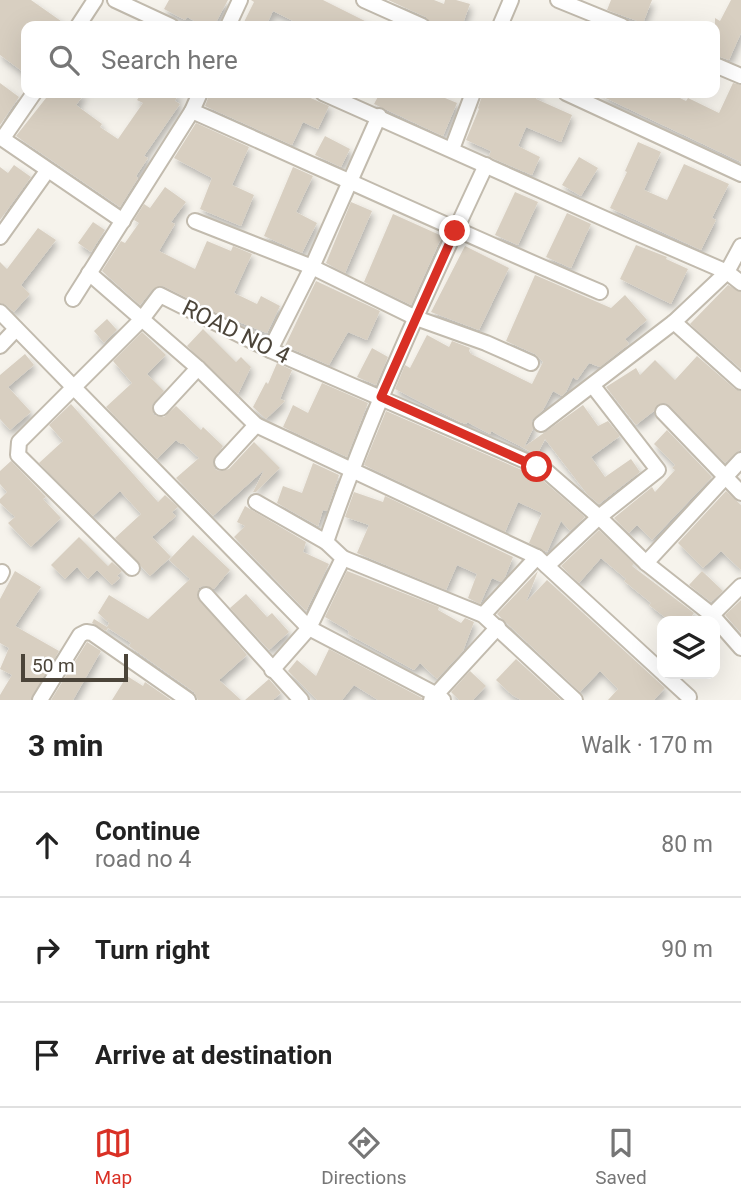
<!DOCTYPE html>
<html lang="en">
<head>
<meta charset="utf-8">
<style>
	body { margin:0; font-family:Roboto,sans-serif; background:#f2f2f2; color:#222 }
	.controls { position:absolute; right:21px; bottom:21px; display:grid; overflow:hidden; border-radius:14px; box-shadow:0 7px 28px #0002 }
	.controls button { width:63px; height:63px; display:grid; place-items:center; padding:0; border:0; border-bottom:2px solid #e0e0e0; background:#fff; color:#222; font:35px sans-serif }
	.scale { position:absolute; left:21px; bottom:18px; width:107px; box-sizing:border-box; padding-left:7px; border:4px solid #4b4439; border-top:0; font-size:19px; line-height:24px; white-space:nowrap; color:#4b4439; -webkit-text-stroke:5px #fff; paint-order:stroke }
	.stop { position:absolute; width:21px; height:21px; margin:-16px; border:5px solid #d93025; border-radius:50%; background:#fff }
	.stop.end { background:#d93025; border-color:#fff; box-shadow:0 2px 7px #0008 }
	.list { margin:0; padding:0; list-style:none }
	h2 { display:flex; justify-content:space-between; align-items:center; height:91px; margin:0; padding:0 28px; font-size:30px }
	h2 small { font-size:23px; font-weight:400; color:#767676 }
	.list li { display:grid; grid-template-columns:46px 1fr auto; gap:21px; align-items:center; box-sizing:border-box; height:105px; padding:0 28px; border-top:2px solid #e0e0e0 }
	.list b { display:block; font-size:26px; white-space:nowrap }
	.list p { margin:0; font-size:23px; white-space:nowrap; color:#767676 }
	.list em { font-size:23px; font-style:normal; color:#767676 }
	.icon { flex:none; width:38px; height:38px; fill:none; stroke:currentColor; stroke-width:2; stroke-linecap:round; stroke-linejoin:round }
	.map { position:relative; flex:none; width:741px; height:700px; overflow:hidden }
	.search { position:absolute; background:#fff; box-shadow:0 7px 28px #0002; left:21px; right:21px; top:21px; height:77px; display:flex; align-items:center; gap:18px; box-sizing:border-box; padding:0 24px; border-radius:14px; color:#767676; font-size:26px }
	.sheet { height:406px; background:#fff }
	nav { display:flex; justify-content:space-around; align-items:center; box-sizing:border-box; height:98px; border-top:2px solid #e0e0e0; background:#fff; font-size:19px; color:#767676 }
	nav a { display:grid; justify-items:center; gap:4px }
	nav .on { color:#d93025 }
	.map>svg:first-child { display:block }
	.building { fill:#d8cfc1; filter:url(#shadow) }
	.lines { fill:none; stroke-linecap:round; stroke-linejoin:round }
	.minor-casing { stroke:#c2bbae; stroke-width:18 }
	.minor { stroke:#fff; stroke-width:14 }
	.route { stroke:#d93025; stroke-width:9 }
	.labels { text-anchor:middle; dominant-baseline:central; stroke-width:5; stroke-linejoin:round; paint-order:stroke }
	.street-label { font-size:23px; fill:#4b4439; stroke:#fff }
</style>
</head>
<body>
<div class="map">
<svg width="741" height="700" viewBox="0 0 741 700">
	<defs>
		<filter id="shadow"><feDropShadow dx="2.5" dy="5" stdDeviation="3.5" flood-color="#0004"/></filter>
	</defs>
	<rect width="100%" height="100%" fill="#f6f3ec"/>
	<g class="building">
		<path d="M0 0H31L68 26H26V74L0 55Z"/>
		<path d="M169 0H228L214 26H204L187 17 185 20 164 9Z"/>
		<path d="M251 0H323L375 26H293L295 22 273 11 266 26H242L254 2Z"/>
		<path d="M388 0H434L444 4 445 0H456L470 4 462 26H437L431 24 426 17Z"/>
		<path d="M611 0H652L643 23 607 10Z"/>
		<path d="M731 0H741V33L729 60 715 55V18L720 21Z"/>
		<path d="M0 83 19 97 0 125Z"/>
		<path d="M733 83 741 85V162L595 93H670L686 101 688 98 719 113Z"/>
		<path d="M50 93H85L76 105 102 124 100 127 118 139 143 103 137 100 142 93H179L175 101 180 104 144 156 148 158 136 176 138 178 120 207 16 136Z"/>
		<path d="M210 93H299L329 106 318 129 303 122 292 145 205 106Z"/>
		<path d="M380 93H433L457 103 443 136 374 104Z"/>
		<path d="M483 93H539L536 99 572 115 561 142 526 127 518 146 540 157 532 175 492 158 489 156 491 151 466 140 479 109 478 108Z"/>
		<path d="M196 123 249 147 232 185 254 195 241 226 200 209 212 178 174 158Z"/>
		<path d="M325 136 350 149 341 167 315 155Z"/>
		<path d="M638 142 661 152 644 190 667 200 684 164 729 184 712 218 716 220 701 250 610 208 627 172 625 171Z"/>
		<path d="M579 157 598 168 581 196 562 185Z"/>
		<path d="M14 165 31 177 0 220V167L8 173Z"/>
		<path d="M293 167 313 176 296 212 317 223 302 253 264 236Z"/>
		<path d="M165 187 186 202 171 222 175 224 159 251 195 269 207 241 231 251 233 246 252 254 234 293 257 304 261 296 280 306 267 333 223 316 163 286 153 289 140 305 102 271 121 241 125 243 139 223 134 220 144 204 150 208Z"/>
		<path d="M515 192 538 202 518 245 495 235Z"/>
		<path d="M351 202 372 211 345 273 326 263Z"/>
		<path d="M567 213 591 224 571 268 546 257Z"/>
		<path d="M393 214 442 236 411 305 364 282Z"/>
		<path d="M93 222 105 230 91 252 78 243Z"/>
		<path d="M38 228 56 240 21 285 30 294 14 312 6 305 0 303V262L7 269Z"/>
		<path d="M636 245 667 257 666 259 688 269 671 304 620 279Z"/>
		<path d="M465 246 509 268 479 330 431 312Z"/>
		<path d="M535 275 611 308 625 295 647 320 625 339 629 344 600 367 589 363 577 380 573 377 566 392 562 396 553 391 543 410 532 420 533 429 524 447 583 405 598 426 608 421 620 436 591 457 605 477 631 459 640 472 599 504 587 494 545 439 537 455 491 431 490 434 467 422 466 424 460 422 395 389 405 365 410 368 427 335 449 347 452 341 470 348 469 351 471 354 532 384 543 362 535 354 506 341Z"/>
		<path d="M316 281 380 311 367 340 348 332 329 365 285 346Z"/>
		<path d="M728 285 741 292V369L690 324Z"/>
		<path d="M107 319 117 330 104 343 94 331Z"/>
		<path d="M203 329 236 362 241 357 251 367 238 394 187 346Z"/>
		<path d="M142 332 166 355 147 374 164 391 152 405 154 415 164 417 176 406 201 430 203 427 223 446 213 461 215 469 219 471 229 469 254 442 280 468 256 492H253L264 470 213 516 176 478 199 458 183 443 181 444 176 440 157 459 106 407 132 383 113 361Z"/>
		<path d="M372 348 388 357 376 385 357 377Z"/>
		<path d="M25 354 34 365 8 387 31 412 10 430 0 419V375Z"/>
		<path d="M697 356 735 389 741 391V449L725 463 669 405 665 403 657 405 654 411 636 425 606 387 636 368 640 375 655 360 675 380Z"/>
		<path d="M277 363 292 370 280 399 285 401 266 419 253 407 266 382 268 384Z"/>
		<path d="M322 383 368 403 347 457 283 427 293 405 308 413Z"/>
		<path d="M71 404 158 502 165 495 178 507 172 512 176 516 152 537 171 557 150 576 115 538 141 514 120 491 93 516 39 463 63 441 49 425Z"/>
		<path d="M386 411 540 478 585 517 570 531 561 521 547 552 529 543 542 513 518 502 505 532 364 465Z"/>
		<path d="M667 430 712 477 652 540 637 525 629 533 614 518 652 487 655 492 675 470 672 468 675 465 654 444Z"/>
		<path d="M11 461 46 497 43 499 61 518 31 547 8 523 15 517 0 503V499L7 492 0 484V471Z"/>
		<path d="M313 463 339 475 327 511 323 510 318 526 277 503 283 486 302 493Z"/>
		<path d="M726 491 741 505V570L721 551 703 568 678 543Z"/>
		<path d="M354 492 383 502 385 496 513 557 505 577 501 582 492 578 480 604 468 598 477 574 457 565 446 590 357 553 369 525 345 517Z"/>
		<path d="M245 506 306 542 303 552 329 564 306 611 234 537 245 526 237 522Z"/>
		<path d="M599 530 634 564 632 566 694 613 688 621H670L649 605 651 603 624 581 626 579 601 558 579 583 561 566Z"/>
		<path d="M193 535 230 570 214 589 203 586 199 588 197 596 247 655 219 680 241 700H198L194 692 129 646 131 643 108 628 106 631 92 623 94 619 107 627 109 623 98 613 109 595 148 619 190 579 169 560Z"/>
		<path d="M79 537 108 566 112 562 122 571 117 576 120 578 112 585 97 570 88 579 77 567 65 579 51 565Z"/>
		<path d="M15 571 41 587 15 626 59 651 30 700H0V695L12 675 0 669 9 648 0 643V599Z"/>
		<path d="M347 571 439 607 438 610 461 623 465 618 474 622 463 651 437 679 420 663 414 670 348 634 349 631 325 617Z"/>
		<path d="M538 571 526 602 547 580 665 688 654 700H608L618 689 600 671 580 692 497 614Z"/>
		<path d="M702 571 723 591 711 602 689 585Z"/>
		<path d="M246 594 267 617 272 613 289 632 269 650 230 608Z"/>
		<path d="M741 600V633L725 615Z"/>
		<path d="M87 642 101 651 73 700H51Z"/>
		<path d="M329 649 422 698V700H378L354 685 342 700H317L288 671 297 660 316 676Z"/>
		<path d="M516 659 561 700H521L512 695 496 680Z"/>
		<path d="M470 671 486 686 473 700H459L451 692Z"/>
		<path d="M127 676 143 686 145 682 171 700H112Z"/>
		<path d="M269 679 281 693 273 700H245Z"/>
	</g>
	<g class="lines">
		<g class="minor-casing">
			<g id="minor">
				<path d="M115 0 171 26"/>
				<path d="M364 0 422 26"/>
				<path d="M558 0 622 26"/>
				<path d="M78 26 95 0"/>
				<path d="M228 26 240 0"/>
				<path d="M500 26 511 0"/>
				<path d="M715 65 741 76"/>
				<path d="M323 93 630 230 727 272 741 283"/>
				<path d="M566 93 741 174"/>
				<path d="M192 111C328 171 463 234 600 292"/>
				<path d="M0 137 123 221"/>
				<path d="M3 138 34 93"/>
				<path d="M452 149 473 93"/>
				<path d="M195 221 312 267 416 318 486 343 531 363"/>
				<path d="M0 237 47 171"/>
				<path d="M89 273 198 368 256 425 537 557 662 672"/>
				<path d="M73 299 192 111 200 93"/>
				<path d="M0 312 309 628 437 695 443 700"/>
				<path d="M674 322 741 382"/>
				<path d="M0 346 16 329"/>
				<path d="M270 350 312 267 379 116"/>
				<path d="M161 408 198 368"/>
				<path d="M663 412 741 493"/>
				<path d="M541 424 674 322 727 272 741 246"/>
				<path d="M222 462 256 425"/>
				<path d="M256 502 326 542"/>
				<path d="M343 558 483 615 575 700"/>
				<path d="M646 563 741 460"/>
				<path d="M547 566 599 517 658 470 593 386"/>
				<path d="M132 568 18 455 19 442 142 319 160 295 270 350 544 469 599 517 646 563 712 615 741 648"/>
				<path d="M0 576 2 572"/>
				<path d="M206 595 301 700"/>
				<path d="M483 615 537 557"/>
				<path d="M712 615 741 586"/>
				<path d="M272 670 309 628 343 558 326 542C370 413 428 289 486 165"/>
				<path d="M664 674 689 697"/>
				<path d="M40 700 80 635 86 632 92 633 188 700"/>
				<path d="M431 700 498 627"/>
			</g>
		</g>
		<use href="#minor" class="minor"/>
	</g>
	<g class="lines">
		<path class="route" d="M455 231 381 397 537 467"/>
	</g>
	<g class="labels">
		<g class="street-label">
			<text transform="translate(236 332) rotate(26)">ROAD NO 4</text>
		</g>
	</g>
</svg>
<div class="controls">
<button><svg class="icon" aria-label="layers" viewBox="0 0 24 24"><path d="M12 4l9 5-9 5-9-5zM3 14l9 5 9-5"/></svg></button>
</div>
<div class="scale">50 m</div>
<div class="stop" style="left:537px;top:467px"></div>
<div class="stop end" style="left:455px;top:231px"></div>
<div class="search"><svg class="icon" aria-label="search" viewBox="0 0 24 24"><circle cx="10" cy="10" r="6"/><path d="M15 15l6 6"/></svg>Search here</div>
</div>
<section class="sheet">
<h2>3 min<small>Walk · 170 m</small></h2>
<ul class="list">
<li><svg class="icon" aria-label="ahead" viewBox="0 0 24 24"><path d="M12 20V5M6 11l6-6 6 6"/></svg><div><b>Continue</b><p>road no 4</p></div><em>80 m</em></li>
<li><svg class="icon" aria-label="right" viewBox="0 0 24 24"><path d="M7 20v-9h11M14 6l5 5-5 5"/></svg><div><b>Turn right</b></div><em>90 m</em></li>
<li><svg class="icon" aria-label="arrive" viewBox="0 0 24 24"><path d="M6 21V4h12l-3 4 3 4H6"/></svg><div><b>Arrive at destination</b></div></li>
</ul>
</section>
<nav>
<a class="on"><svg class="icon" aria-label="map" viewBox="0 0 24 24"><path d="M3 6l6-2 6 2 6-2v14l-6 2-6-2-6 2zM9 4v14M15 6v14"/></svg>Map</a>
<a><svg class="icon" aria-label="directions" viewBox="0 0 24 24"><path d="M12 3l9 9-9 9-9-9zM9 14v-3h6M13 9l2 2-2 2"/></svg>Directions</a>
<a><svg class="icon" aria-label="saved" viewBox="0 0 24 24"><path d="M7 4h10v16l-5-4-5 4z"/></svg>Saved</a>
</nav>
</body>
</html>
